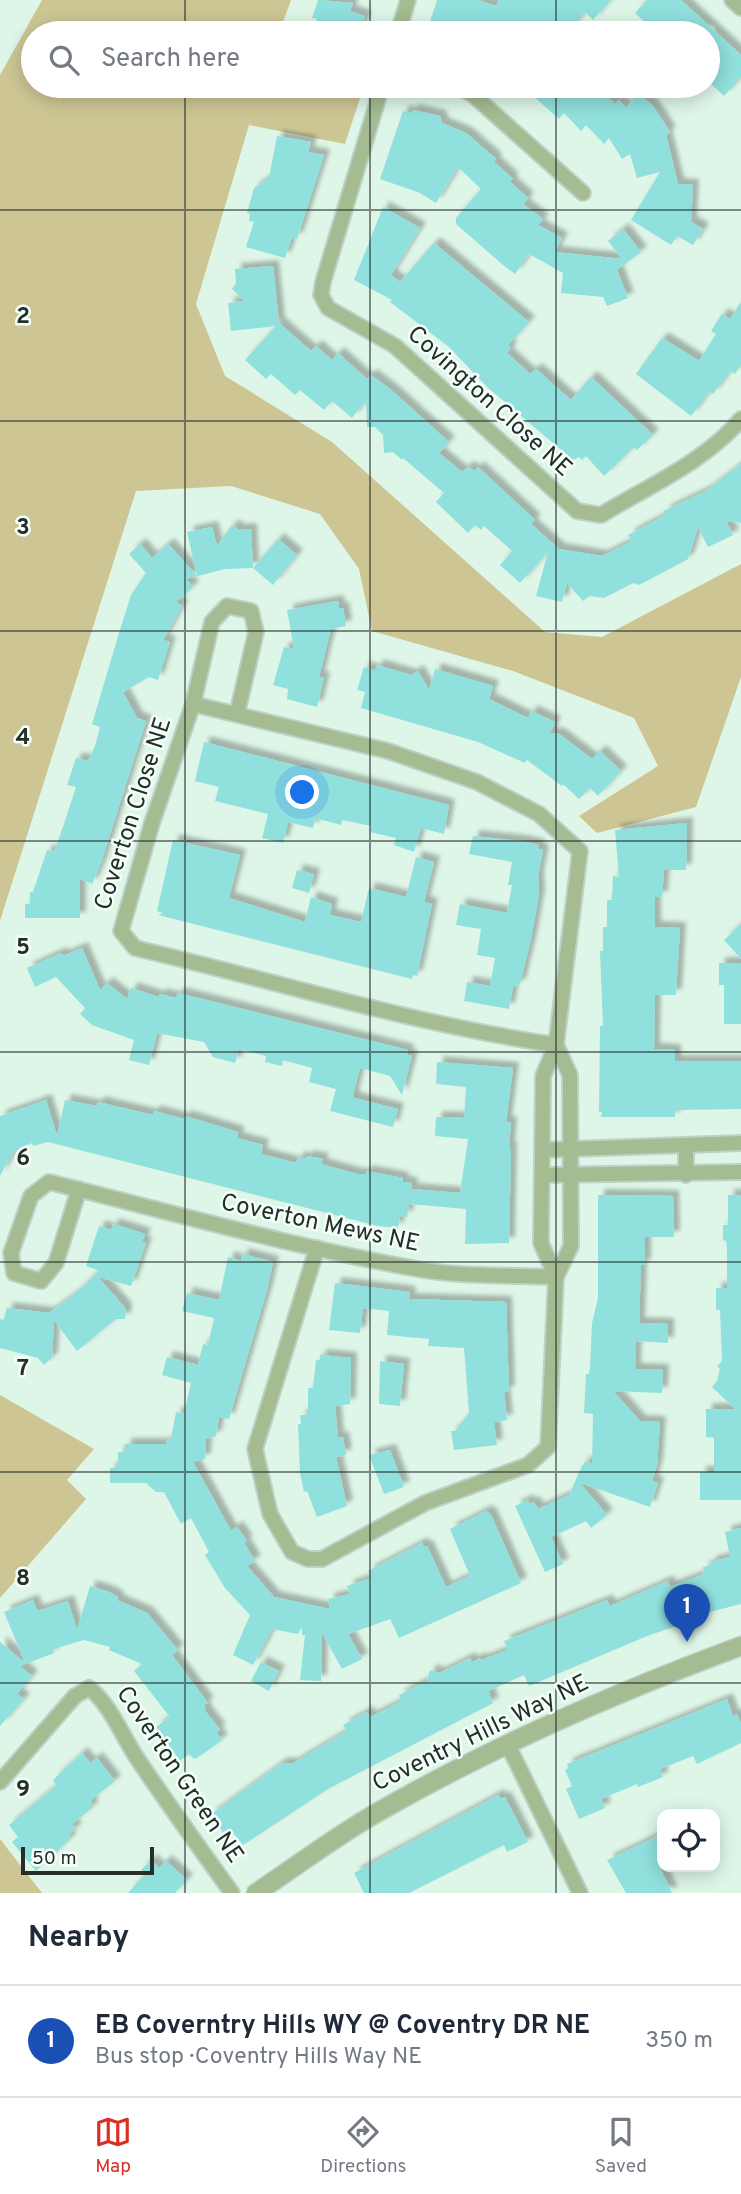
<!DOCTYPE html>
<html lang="en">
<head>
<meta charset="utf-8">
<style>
	body { margin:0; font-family:Overpass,sans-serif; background:#f6f6f7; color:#1f2937 }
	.controls { position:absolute; right:21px; bottom:21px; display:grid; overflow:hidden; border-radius:14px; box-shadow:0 4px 18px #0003 }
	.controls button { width:63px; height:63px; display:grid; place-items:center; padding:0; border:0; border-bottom:2px solid #e0e1e3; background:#fff; color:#1f2937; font:35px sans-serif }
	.scale { position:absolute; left:21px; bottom:18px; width:133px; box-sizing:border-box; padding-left:7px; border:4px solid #252e29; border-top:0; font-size:19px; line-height:24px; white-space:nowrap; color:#252e29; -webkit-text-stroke:5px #f5fffa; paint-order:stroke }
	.you { position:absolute; left:303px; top:793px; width:24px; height:24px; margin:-18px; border:5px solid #fff; border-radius:50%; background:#1a73e8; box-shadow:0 0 0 10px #1a73e833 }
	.badge { display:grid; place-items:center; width:46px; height:46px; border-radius:50%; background:#d93025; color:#fff; font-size:23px; font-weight:700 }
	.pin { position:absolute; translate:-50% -58px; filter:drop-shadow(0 2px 4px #0008) }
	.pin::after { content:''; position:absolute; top:37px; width:24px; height:21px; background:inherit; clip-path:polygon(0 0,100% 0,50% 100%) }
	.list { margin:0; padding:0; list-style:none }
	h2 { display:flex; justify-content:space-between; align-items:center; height:91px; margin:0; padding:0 28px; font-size:30px }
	h2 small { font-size:23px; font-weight:400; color:#747a83 }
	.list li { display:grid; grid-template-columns:46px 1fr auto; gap:21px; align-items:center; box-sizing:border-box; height:112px; padding:0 28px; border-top:2px solid #e0e1e3 }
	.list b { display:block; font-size:26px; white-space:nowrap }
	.list p { margin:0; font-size:23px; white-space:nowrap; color:#747a83 }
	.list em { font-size:23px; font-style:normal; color:#747a83 }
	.icon { flex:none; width:38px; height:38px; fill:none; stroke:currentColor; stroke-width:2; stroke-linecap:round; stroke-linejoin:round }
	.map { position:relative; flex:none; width:741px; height:1893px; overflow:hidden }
	.search { position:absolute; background:#fff; box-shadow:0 4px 18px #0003; left:21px; right:21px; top:21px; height:77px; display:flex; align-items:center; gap:18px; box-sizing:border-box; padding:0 24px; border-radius:38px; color:#747a83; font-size:26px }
	.sheet { height:203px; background:#fff }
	nav { display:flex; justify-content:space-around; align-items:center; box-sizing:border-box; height:98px; border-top:2px solid #e0e1e3; background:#fff; font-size:19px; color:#747a83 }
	nav a { display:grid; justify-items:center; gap:4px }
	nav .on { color:#d93025 }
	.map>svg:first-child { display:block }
	.green { fill:#cdc694 }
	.building { fill:#90e0dd; filter:url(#shadow) }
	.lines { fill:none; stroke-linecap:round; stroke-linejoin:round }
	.minor-casing { stroke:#bdd2c6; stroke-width:18 }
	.tertiary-casing { stroke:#bdd2c6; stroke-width:21 }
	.minor { stroke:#a5bb91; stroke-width:14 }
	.tertiary { stroke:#a5bb91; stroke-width:18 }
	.grid { fill:none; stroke:#252e29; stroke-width:2; stroke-opacity:0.55 }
	.labels { text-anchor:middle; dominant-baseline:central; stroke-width:5; stroke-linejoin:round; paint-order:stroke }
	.street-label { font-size:24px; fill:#252e29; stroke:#f5fffa }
	.grid-label { font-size:23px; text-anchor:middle; font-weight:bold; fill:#252e29; stroke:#f5fffa; stroke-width:5; stroke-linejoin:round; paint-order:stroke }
</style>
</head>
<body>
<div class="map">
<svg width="741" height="1893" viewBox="0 0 741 1893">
	<defs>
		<filter id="shadow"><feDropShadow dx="6" dy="-6" stdDeviation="2" flood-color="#0004"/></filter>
	</defs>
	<rect width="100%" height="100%" fill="#def6e8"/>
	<g class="green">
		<path d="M42 0H291L279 33H33V86H364L345 144 249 125 196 304 225 376 332 442 545 632 602 637 741 564V677L696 807 597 833 579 816 658 766 634 718 513 671 372 631 359 569 320 514 231 486 136 491 0 921V75Z"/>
		<path d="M0 1395 94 1449 67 1480 86 1499 0 1598Z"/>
		<path d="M0 1839 42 1893H0Z"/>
	</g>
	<g class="building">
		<path d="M318 0 353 3 350 11 365 16 360 33H311L317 19 312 18Z"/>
		<path d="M437 0H478L496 6 499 0H611L593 20 585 12 568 33H433L434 31 428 28Z"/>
		<path d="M647 0H681L741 55V77L724 96 708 81 715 72 708 66V33H657L635 13Z"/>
		<path d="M522 86H581L589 92 597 86 615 104 619 100 626 108 638 93 653 106 670 132 666 135 678 184 693 185 691 222 703 229 693 245 677 236 671 245 631 220 660 172 637 178 630 154 622 159 609 138 604 144 586 125 581 131 564 113 559 119Z"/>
		<path d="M413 110 440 116 442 123 466 133 496 159 494 162 513 179 510 182 528 198 523 204 543 219 538 225 562 238 555 252 622 259 608 241 623 229 641 252 617 270 628 298 607 306 603 297 561 293 563 273 529 254 515 274 503 265 456 224V218L481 189 458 167 436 203 420 193 380 179 403 111 411 113Z"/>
		<path d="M277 136 311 142 308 152 324 155 297 239 292 237 285 258 246 247 254 222 249 221 250 214 247 213 254 188 269 178Z"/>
		<path d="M383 207 420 228 391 275 400 282 434 243 529 322 508 345 511 348 507 353 530 374 536 369 571 400 591 377 653 435 637 450 634 447 604 476 586 456 582 460 579 457 573 460 487 387 449 347 390 302 392 300 354 280Z"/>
		<path d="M273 266 279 323 311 351 316 346 332 360 338 353 367 379 371 375 390 389 449 442 439 453 462 472 468 467 475 471 478 467 535 520 531 524 559 549 602 556 632 541 628 535 666 515 664 511 706 491 741 464V523L726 521 733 535 708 547 698 527 688 559 639 585 633 583 604 598 590 596 583 601 567 583 562 602 536 596 548 552 520 583 500 565 512 551 484 526 481 530 475 525 468 533 436 502 444 493 403 458 402 460 393 452 384 453 383 435 375 427H367L366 400 352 418 332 401 324 410 300 390 295 395 271 374 266 379 245 360 276 326 231 331 228 303 244 301 232 289 236 283 235 269Z"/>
		<path d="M741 302V365L735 374 730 371 713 394 709 392 691 416 636 374 662 338 699 361 716 334 711 331 722 314 730 319Z"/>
		<path d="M232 525 239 530 251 529 253 568 225 569 186 579 193 587 176 602 182 606 163 640 170 642 158 680 149 677 123 692 137 718 146 721 101 863 92 884 80 879V918H25V904H30V892H33L47 850 54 852 65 821 76 787 67 785 76 758 88 761 95 746 100 727 92 724 119 633 131 595 146 573 129 554 140 544 152 558 168 544 197 576 187 532 212 527 217 546Z"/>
		<path d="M278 539 297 555 273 585 253 568Z"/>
		<path d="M338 601 339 608H343L346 626 331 629 319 677 324 678 317 707 287 699 288 689 273 685 284 647 294 649 287 610Z"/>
		<path d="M377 665 411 675 418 671 429 690 435 669 493 686 489 699 528 718 531 711 555 722 550 733 559 734 592 759 600 751 621 771 598 796 590 788 579 799 563 784 562 786 527 760 525 763 478 742 361 708 365 692 357 690 364 667 375 671Z"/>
		<path d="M204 742 449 805 444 834 421 828 414 852 394 845 396 838 370 832 371 826 342 820 341 825 315 818 313 828 288 822 283 843 262 838 268 814 215 801 219 787 195 781Z"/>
		<path d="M687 823 686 870H664L662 897H655V927L680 928 676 995H655L654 1049 675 1050V1061H741V1109L675 1110V1117H601L602 1112H599L600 1026H603L600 951H603V927H607V900H612L613 876 619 877 615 830Z"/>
		<path d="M473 836 520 841 539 845 538 849 543 850 538 877 539 895 531 939 520 984 513 987 509 1009 464 1001 467 982 490 986 495 958 477 955 481 929 456 925 460 904 507 913 512 885H508L512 862 469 854Z"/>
		<path d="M173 840 240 855 229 898 305 922 311 897 332 904 330 915 361 922 369 888 406 897 416 857 434 862 424 902 432 904 417 976 413 975 412 979 158 915 163 913 157 911Z"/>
		<path d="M297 870 314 874 309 893 292 888Z"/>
		<path d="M741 924V959L724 940Z"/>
		<path d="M82 948 100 990 107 983 127 999 131 988 159 997 160 994 176 998 178 993 408 1050 407 1055 412 1056 402 1095 390 1076 360 1068 353 1095 354 1098 398 1109 393 1127 330 1111 336 1089 309 1082 312 1068 283 1060 282 1066 265 1062 266 1056 239 1049 235 1063 213 1057 204 1042 157 1033 149 1065 129 1060 134 1040 92 1025 80 1014 85 1008 56 977 35 987 27 968 61 953 63 956Z"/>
		<path d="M719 963H741V1024H724V985H719Z"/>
		<path d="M437 1062 513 1068 506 1123 511 1122 509 1148H511L509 1243 465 1244 466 1209 409 1204 407 1217 400 1216 398 1228 378 1226 48 1142 33 1146 32 1143 13 1152 0 1176V1116L46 1100 57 1136 65 1100 97 1106 98 1102 153 1115 154 1111 184 1119 185 1116 238 1132 237 1138 263 1145 261 1154 296 1163 298 1157 306 1159 307 1156 323 1159 321 1164 357 1174H366V1171L403 1178 402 1182 412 1183 411 1189 460 1193 468 1139 435 1136 436 1117 464 1118 466 1087 436 1084Z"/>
		<path d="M598 1195 673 1196 674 1237H645V1265H641L639 1323 668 1324V1343L636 1341 635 1369 663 1370 662 1393 613 1391 640 1421 660 1422 657 1465 652 1481 658 1483 650 1507 580 1483 607 1515 591 1528 586 1521 551 1537 563 1564 545 1572 515 1506 528 1500 529 1504 534 1502 538 1509 569 1495 582 1466 586 1461 592 1464 593 1414 584 1413 586 1374H589L590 1368 592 1323 598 1298Z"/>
		<path d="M728 1195H741V1500H700V1472H714V1438L706 1437V1409H735L712 1387 717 1381 720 1369 717 1366 722 1361 720 1310H716V1288H727V1249L726 1241 723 1240V1225H728Z"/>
		<path d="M113 1224 145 1234 142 1242 146 1243 131 1286 98 1277 126 1309 125 1319H116L77 1351 54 1320 52 1358 44 1365 38 1358 0 1348V1319L4 1320 7 1308 49 1313 75 1294 99 1271 86 1266 99 1226 111 1230Z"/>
		<path d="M242 1254 273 1262 268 1286 229 1419 219 1417 216 1436 206 1439 205 1459 193 1462 231 1531 237 1527 247 1541 244 1543 255 1561 247 1566 274 1597 330 1609 328 1599 350 1594 347 1586 371 1578 368 1571 422 1543 424 1547 427 1546 446 1587 470 1576 450 1529 486 1511 491 1515 521 1583 399 1638 390 1619 348 1634 362 1659 342 1669 322 1633 321 1681 300 1680 305 1635H302V1627L298 1634 272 1629 253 1665 233 1655 250 1615 225 1588 205 1555 209 1552 191 1518 181 1524 164 1492H156L146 1483H110V1468L118 1467V1452H125V1444H166L167 1439H171L176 1412 184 1414 191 1383 162 1375 167 1357 198 1365 203 1344 208 1345 214 1318 182 1311 187 1293 219 1300 228 1257 241 1261Z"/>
		<path d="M335 1283 410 1292 409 1299 506 1302 509 1392H504L507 1420 494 1422 497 1445 454 1450 451 1431H455L469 1413 464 1348 428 1346 429 1339 387 1335 389 1311 363 1308 360 1333 329 1330Z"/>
		<path d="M320 1355 351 1358 350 1404 335 1406 338 1438 343 1437 346 1455 336 1457 347 1506 317 1517 307 1491 304 1492 300 1473 298 1424H301L300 1415H308V1388H313L316 1360H320Z"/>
		<path d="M380 1361 404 1364 400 1406 379 1404Z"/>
		<path d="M390 1450 404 1487 384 1494 369 1455Z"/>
		<path d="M741 1528V1604L702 1614 703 1617 647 1636 529 1686 524 1675 488 1691 493 1703 328 1789 243 1845 234 1834 228 1839 210 1815 282 1763 292 1764 347 1731 343 1725 367 1712 370 1717 402 1701 399 1695 427 1681 430 1670 439 1673 470 1658 472 1662 480 1658 481 1660 508 1650 504 1641 607 1600 610 1606 668 1581 670 1587 704 1574 703 1567 711 1565 710 1562 730 1557 725 1532Z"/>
		<path d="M90 1586 109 1592 118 1597 117 1600 147 1613 178 1650 172 1655 208 1703 204 1705 206 1712 220 1730 216 1732 222 1740 197 1758 194 1759 189 1754 180 1761 156 1727 170 1717 134 1671 142 1664 109 1650 110 1647 84 1640 53 1649 54 1653 20 1666 32 1676 17 1694 24 1699 0 1726V1642L25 1663 4 1612 33 1600 37 1611 68 1601 77 1630Z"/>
		<path d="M261 1662 279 1671 269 1691 251 1681Z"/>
		<path d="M727 1699 733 1716 737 1714 741 1724V1743L697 1764 693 1756 660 1769 663 1777 638 1787 637 1784 601 1799 605 1808 579 1819 566 1789 572 1786 565 1770 568 1768 567 1764Z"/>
		<path d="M82 1753 90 1763 97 1758 115 1781 91 1800 92 1808 72 1824 76 1829 68 1835 71 1838 36 1871 12 1842 18 1837 9 1825 57 1785 53 1781 55 1778Z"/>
		<path d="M498 1795 501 1799 505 1797 528 1842 507 1852 504 1845 409 1893H364L354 1873Z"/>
		<path d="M662 1834V1872L672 1893H626L607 1860Z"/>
		<path d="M151 1860 159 1868 166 1861 187 1880 175 1893H128L145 1874 141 1870Z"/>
	</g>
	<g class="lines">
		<g class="minor-casing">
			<g id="minor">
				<path d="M732 0 741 8"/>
				<path d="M398 33 408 0"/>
				<path d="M382 86 323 282 321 295 328 308 395 346 577 511 601 515C647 487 706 461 741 419"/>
				<path d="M456 86 472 94 583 193"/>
				<path d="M193 704 212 622 227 606 251 611 256 632 237 714"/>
				<path d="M556 1045C413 1024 275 981 135 948L121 931 152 823 193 704 388 751 477 782 539 814 580 851 556 1045 543 1076 541 1243 556 1277"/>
				<path d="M543 1150 741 1143"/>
				<path d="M544 1175 741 1172"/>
				<path d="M686 1175V1146"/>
				<path d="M79 1189 56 1263 41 1281 14 1273 11 1253 31 1196 49 1182C174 1213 297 1248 423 1270 467 1277 513 1275 556 1277"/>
				<path d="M317 1248 255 1449 270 1514 292 1552 308 1559H322L425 1503 528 1465 548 1447 556 1277 571 1246 570 1075 556 1045"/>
				<path d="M507 1743 580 1893"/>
				<path d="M0 1782 75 1696 89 1688C109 1703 121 1733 135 1755 166 1802 199 1847 232 1893"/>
			</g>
		</g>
		<g class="tertiary-casing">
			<path id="tertiary" d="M256 1893C297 1866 337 1835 380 1811 495 1745 617 1692 741 1646"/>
		</g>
		<use href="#minor" class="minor"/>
		<use href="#tertiary" class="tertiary"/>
	</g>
	<path class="grid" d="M185 0V33M370 0V33M556 0V33M185 86V1893M370 86V1893M556 86V1893M0 210H741M0 421H741M0 631H741M0 841H741M0 1052H741M0 1262H741M0 1472H741M0 1683H741"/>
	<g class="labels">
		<g class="street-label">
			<text transform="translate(489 402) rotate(42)">Covington Close NE</text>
			<text transform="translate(134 814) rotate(-72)">Coverton Close NE</text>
			<text transform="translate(320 1224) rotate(12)">Coverton Mews NE</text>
			<text transform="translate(481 1734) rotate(-26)">Coventry Hills Way NE</text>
			<text transform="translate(179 1775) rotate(56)">Coverton Green NE</text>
		</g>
	</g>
	<g class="grid-label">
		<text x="23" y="323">2</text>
		<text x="23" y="534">3</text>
		<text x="23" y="744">4</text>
		<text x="23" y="954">5</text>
		<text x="23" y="1165">6</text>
		<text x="23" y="1375">7</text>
		<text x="23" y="1585">8</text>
		<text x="23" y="1796">9</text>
	</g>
</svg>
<div class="controls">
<button><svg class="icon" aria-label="locate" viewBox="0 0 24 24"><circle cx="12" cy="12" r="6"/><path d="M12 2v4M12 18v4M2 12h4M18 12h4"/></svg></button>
</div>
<div class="scale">50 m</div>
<div class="you"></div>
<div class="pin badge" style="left:687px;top:1642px;background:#1a4fb4">1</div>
<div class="search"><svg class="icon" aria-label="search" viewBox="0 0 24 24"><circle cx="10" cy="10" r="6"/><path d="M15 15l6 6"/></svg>Search here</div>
</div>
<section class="sheet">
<h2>Nearby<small></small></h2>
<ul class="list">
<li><span class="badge" style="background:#1a4fb4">1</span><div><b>EB Coverntry Hills WY @ Coventry DR NE</b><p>Bus stop · Coventry Hills Way NE</p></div><em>350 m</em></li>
</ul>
</section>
<nav>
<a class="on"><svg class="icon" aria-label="map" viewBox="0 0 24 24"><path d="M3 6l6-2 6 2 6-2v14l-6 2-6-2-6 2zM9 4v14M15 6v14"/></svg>Map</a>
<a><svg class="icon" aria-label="directions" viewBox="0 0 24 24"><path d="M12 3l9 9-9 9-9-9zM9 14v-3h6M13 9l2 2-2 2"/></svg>Directions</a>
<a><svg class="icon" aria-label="saved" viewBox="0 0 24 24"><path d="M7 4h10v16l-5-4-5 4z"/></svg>Saved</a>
</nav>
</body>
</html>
